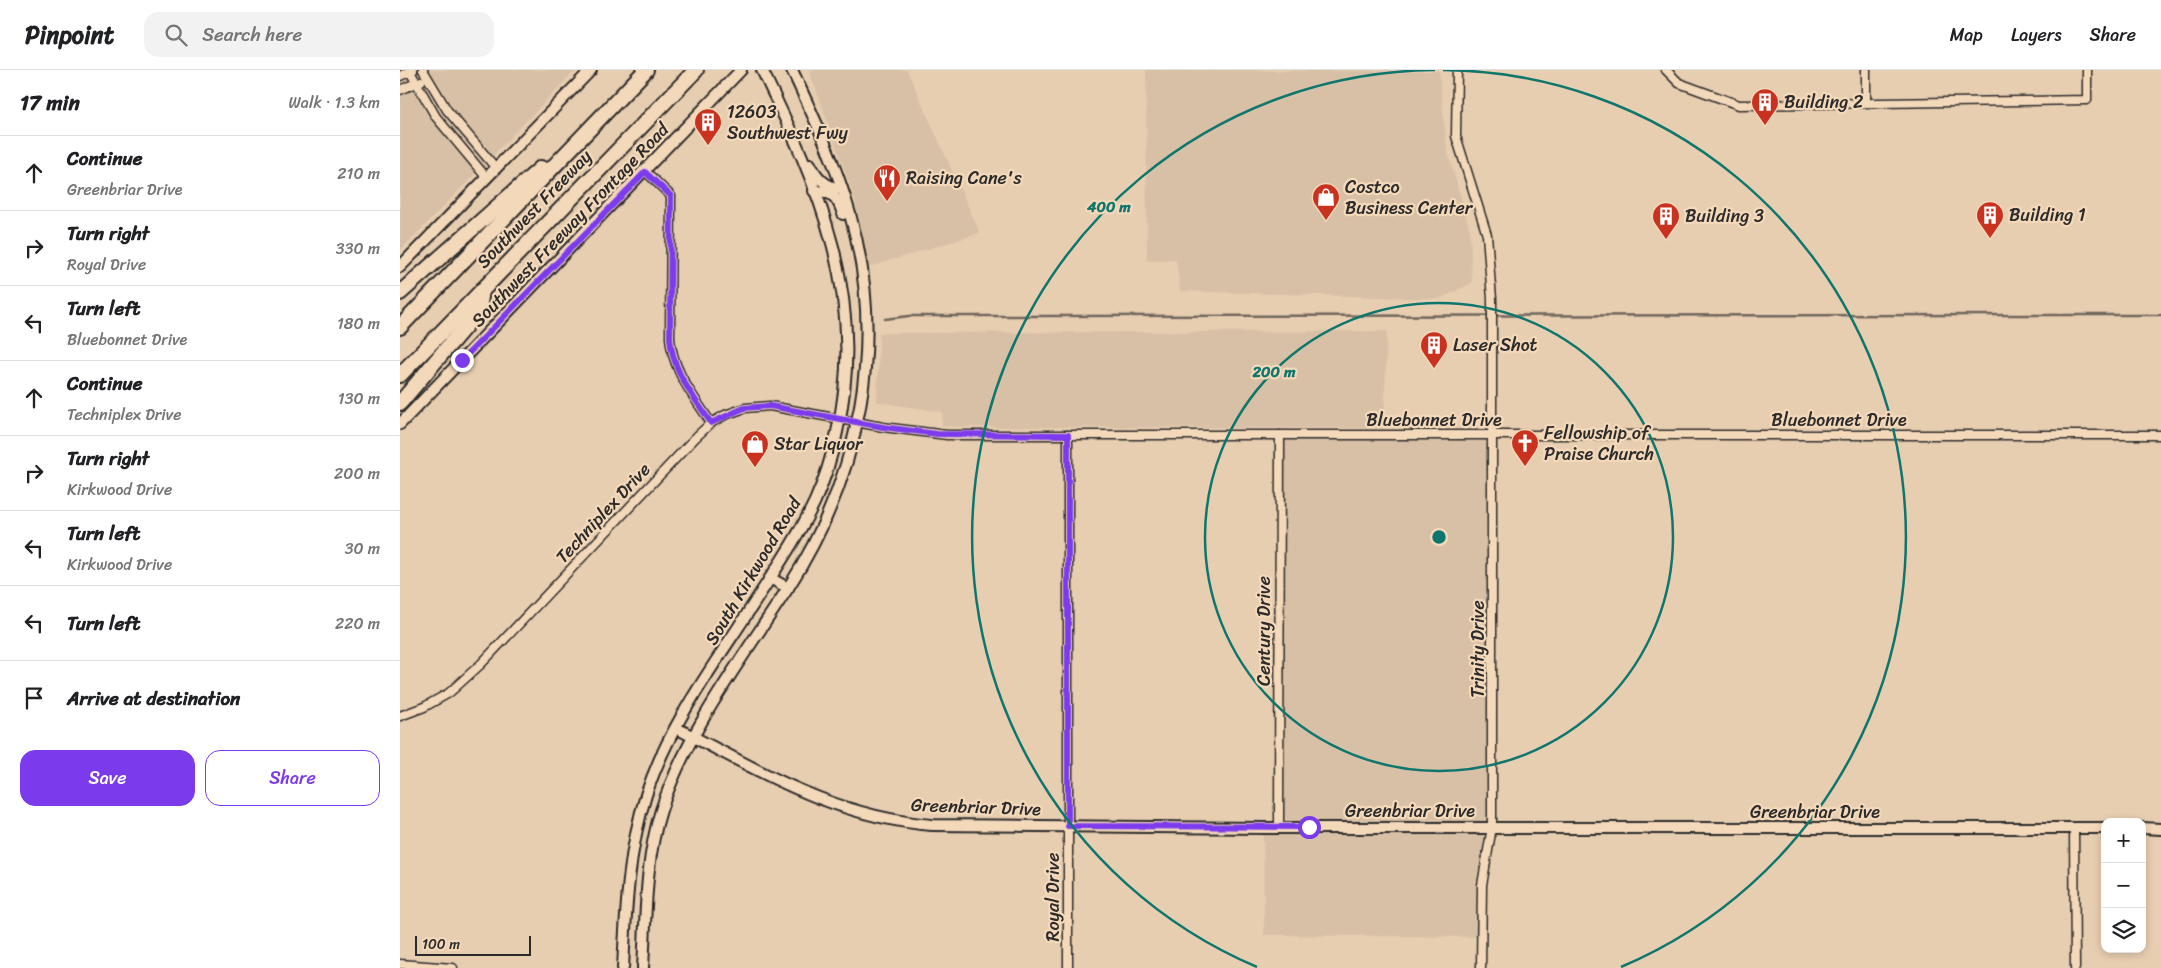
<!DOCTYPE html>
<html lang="en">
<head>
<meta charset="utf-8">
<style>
	body { margin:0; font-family:Sriracha,sans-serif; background:#f2f2f2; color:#202124 }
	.controls { position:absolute; right:15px; bottom:15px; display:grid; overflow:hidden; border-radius:10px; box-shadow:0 2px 8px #0003 }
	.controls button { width:45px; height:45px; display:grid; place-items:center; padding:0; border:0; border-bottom:1px solid #e0e0e0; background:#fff; color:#202124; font:25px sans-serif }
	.scale { position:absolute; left:15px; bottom:12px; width:116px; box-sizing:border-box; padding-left:5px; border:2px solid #2b2b2b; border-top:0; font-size:14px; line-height:18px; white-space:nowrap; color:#2b2b2b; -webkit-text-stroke:4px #f4d8ba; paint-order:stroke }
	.stop { position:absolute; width:15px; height:15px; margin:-11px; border:4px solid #7c3aed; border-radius:50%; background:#fff }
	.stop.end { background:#7c3aed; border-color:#fff; box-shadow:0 1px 5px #0008 }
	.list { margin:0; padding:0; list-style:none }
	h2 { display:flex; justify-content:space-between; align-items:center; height:65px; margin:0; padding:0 20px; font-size:21px }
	h2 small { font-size:16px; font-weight:400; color:#757577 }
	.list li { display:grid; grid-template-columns:32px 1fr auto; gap:15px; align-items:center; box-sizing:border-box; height:75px; padding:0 20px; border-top:1px solid #e0e0e0 }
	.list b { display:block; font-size:19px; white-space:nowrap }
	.list p { margin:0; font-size:16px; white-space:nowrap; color:#757577 }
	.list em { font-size:16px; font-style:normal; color:#757577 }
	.actions { display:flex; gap:10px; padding:15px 20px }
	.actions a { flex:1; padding:11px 0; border:1px solid #7c3aed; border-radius:15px; text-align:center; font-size:18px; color:#7c3aed }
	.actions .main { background:#7c3aed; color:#fff }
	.icon { flex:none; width:28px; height:28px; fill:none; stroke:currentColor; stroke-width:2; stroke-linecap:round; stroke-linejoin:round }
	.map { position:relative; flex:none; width:1761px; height:898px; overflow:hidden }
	header { display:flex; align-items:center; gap:30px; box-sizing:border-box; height:70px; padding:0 25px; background:#fff; border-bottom:1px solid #e0e0e0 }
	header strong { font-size:24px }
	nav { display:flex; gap:28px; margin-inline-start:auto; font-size:18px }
	.search { width:350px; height:45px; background:#f2f2f2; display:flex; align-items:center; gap:12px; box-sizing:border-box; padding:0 18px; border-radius:15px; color:#757577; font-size:19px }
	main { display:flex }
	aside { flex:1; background:#fff }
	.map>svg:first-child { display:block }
	.built { fill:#d8c0a6 }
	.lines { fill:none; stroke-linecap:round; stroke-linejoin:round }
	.stream { stroke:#6f665c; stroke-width:2.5 }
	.street-casing { stroke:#2b2b2b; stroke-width:11 }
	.secondary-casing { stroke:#2b2b2b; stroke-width:14 }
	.highway-casing { stroke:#2b2b2b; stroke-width:18 }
	.street { stroke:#f4d8ba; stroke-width:8 }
	.secondary { stroke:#f4d8ba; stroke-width:10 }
	.highway { stroke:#f4d8ba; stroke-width:14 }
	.route { stroke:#7c3aed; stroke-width:6 }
	.ring { fill:none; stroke:#0f766e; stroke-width:2.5 }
	.labels { text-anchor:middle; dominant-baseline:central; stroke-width:4.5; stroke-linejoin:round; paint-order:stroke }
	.poi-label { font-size:18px; fill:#2b2b2b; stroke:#f4d8ba; text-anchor:start }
	.street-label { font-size:18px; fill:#2b2b2b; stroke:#f4d8ba }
	.centre { fill:#0f766e; stroke:#f4d8ba; stroke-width:2.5 }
	.ring-label { font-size:15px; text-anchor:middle; font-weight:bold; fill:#0f766e; stroke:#f4d8ba; stroke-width:4.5; stroke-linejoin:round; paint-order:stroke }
</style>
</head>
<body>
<header>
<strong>Pinpoint</strong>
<div class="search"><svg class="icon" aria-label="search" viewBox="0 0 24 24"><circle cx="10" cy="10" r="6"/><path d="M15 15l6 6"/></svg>Search here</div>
<nav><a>Map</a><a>Layers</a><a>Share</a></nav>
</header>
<main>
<aside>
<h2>17 min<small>Walk · 1.3 km</small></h2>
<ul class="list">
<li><svg class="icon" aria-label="ahead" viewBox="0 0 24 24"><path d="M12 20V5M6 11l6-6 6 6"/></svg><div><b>Continue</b><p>Greenbriar Drive</p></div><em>210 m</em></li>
<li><svg class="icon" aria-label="right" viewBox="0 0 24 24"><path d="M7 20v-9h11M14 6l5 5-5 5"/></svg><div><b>Turn right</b><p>Royal Drive</p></div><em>330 m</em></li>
<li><svg class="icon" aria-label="left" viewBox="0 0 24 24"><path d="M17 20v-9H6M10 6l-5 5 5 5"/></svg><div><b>Turn left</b><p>Bluebonnet Drive</p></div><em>180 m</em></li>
<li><svg class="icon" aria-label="ahead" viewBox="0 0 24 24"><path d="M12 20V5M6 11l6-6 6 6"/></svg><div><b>Continue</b><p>Techniplex Drive</p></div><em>130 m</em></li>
<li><svg class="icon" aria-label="right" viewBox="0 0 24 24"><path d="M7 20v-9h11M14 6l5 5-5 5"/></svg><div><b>Turn right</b><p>Kirkwood Drive</p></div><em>200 m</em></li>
<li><svg class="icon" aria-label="left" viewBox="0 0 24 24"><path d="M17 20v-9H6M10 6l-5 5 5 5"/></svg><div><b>Turn left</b><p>Kirkwood Drive</p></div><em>30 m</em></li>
<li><svg class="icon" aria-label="left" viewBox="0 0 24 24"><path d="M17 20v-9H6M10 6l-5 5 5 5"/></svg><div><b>Turn left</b></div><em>220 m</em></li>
<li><svg class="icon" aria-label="arrive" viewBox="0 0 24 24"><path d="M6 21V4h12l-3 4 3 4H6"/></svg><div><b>Arrive at destination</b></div></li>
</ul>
<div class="actions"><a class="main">Save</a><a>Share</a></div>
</aside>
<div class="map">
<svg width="1761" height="898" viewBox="0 0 1761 898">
	<rect width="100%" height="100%" fill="#e8ceb1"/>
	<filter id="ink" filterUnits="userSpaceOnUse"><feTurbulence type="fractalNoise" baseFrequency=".02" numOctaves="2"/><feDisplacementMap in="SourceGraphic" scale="10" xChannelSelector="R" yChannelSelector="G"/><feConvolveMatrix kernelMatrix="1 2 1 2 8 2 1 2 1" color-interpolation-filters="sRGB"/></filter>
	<g filter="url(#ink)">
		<g class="built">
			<path d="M0 0H176L0 181Z"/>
			<path d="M409 0H507L580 163 466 198 462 161 453 124Z"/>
			<path d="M746 0 1039 1 1047 79 1070 160 1072 213 1039 229 780 221 776 189 747 191Z"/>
			<path d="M987 261 984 358 562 357 542 356V342L477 332 479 263Z"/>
			<path d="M880 365H1093L1092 757 1084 798 1081 867 864 865 863 758H878Z"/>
		</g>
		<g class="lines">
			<path class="stream" d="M485 249 509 246 1761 245"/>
			<g class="street-casing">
				<g id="street">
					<path d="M9 0 36 47 86 107"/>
					<path d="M23 0 47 40 95 97"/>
					<path d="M1057 0 1056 66 1087 165 1092 229V757L1082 815 1081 898"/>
					<path d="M1266 0 1279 13 1339 35 1687 30V0"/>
					<path d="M0 6 13 0"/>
					<path d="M0 20 21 11"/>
					<path d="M1466 32V0"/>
					<path d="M245 101 271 126 270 268C273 302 293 325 311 353"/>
					<path d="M0 646 24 637 49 623 81 594 296 367 311 353 325 345 345 338 370 336 483 357 547 365H1761"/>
					<path d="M879 758 880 365"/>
					<path d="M1674 758 1675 898"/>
					<path d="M0 894 53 898"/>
					<path d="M668 898V365"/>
				</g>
			</g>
			<g class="secondary-casing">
				<g id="secondary">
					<path d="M410 94C417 108 426 118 442 119"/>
					<path d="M414 121C432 120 438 128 443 144"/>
					<path d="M0 197 191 0"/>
					<path d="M0 354 341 0"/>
					<path d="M370 508 388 518"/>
					<path d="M276 658C361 701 433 747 532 755L863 758H1705"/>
					<path d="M1742 758 1761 759"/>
					<path d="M223 898C226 840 228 781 246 725 269 653 318 590 358 527 378 496 399 465 415 431 425 409 432 386 437 362 468 229 419 117 362 0"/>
					<path d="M243 898C246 845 245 791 261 740 288 659 342 589 388 518 460 406 487 273 450 144 436 94 414 47 392 0"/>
				</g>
			</g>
			<g class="highway-casing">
				<g id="highway">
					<path d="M0 223 141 98"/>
					<path d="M0 257 246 0"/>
					<path d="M0 305 296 0"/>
					<path d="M0 333 79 240 82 220"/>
				</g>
			</g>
			<use href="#street" class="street"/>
			<use href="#secondary" class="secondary"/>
			<use href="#highway" class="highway"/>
		</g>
	</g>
	<g class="lines" filter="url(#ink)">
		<path class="route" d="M62 290 245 102 271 126 270 268C273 303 292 324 311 353L344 338 370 336 483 357 537 364 668 365V756L909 757"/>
	</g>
	<g class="ring">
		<circle cx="1039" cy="467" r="234"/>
		<path d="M857 897A467 467 0 0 1 1035 0M1043 0A467 467 0 0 1 1221 897"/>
	</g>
	<defs>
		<g id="building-pin" transform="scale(1.4375)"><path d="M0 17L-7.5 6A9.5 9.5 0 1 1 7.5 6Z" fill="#c8321e" stroke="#f4d8ba"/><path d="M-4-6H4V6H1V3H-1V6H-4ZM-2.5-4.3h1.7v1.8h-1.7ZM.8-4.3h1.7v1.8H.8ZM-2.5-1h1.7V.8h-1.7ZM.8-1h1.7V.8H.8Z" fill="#fff"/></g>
		<g id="restaurant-pin" transform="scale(1.4375)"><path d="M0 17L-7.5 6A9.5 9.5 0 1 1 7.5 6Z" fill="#c8321e" stroke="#f4d8ba"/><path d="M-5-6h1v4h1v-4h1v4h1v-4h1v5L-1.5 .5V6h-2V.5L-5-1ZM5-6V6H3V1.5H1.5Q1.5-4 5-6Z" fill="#fff"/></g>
		<g id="shop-pin" transform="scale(1.4375)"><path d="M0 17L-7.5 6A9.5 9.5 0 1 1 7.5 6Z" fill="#c8321e" stroke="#f4d8ba"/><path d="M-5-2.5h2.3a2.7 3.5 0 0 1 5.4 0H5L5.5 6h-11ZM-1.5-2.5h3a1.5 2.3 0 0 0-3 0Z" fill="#fff"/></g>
		<g id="church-pin" transform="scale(1.4375)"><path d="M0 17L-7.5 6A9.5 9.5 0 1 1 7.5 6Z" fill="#c8321e" stroke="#f4d8ba"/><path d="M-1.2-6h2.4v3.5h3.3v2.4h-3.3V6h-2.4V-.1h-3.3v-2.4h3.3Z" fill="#fff"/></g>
	</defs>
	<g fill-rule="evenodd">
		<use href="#building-pin" x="1365" y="32"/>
		<use href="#building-pin" x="308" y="52"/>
		<use href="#restaurant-pin" x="487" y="108"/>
		<use href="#shop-pin" x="926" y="127"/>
		<use href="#building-pin" x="1590" y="145"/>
		<use href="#building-pin" x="1266" y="146"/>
		<use href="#building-pin" x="1034" y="275"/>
		<use href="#church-pin" x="1125" y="373"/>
		<use href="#shop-pin" x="355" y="374"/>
	</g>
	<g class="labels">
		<g class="poi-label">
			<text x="1384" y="32">Building 2</text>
			<text x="327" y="42">12603<tspan x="327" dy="21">Southwest Fwy</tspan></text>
			<text x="506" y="108">Raising Cane's</text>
			<text x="945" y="117">Costco<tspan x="945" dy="21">Business Center</tspan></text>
			<text x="1609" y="145">Building 1</text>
			<text x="1285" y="146">Building 3</text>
			<text x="1053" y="275">Laser Shot</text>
			<text x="1144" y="363">Fellowship of<tspan x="1144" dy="21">Praise Church</tspan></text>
			<text x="374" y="374">Star Liquor</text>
		</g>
		<g class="street-label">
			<text transform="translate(134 139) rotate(-46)">Southwest Freeway</text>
			<text transform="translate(170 155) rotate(-46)">Southwest Freeway Frontage Road</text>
			<text x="1034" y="350">Bluebonnet Drive</text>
			<text x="1439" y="350">Bluebonnet Drive</text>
			<text transform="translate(203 443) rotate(-47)">Techniplex Drive</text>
			<text transform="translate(353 501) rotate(-59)">South Kirkwood Road</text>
			<text transform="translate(864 561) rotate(-90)">Century Drive</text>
			<text transform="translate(1078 579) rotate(-90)">Trinity Drive</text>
			<text transform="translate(576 737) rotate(2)">Greenbriar Drive</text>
			<text x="1010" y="741">Greenbriar Drive</text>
			<text x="1415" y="742">Greenbriar Drive</text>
			<text transform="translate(653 827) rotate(-90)">Royal Drive</text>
		</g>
	</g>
	<circle cx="1039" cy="467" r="8" class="centre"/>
	<g class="ring-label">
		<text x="709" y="142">400 m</text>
		<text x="874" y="307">200 m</text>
	</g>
</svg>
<div class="controls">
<button>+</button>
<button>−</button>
<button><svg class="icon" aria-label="layers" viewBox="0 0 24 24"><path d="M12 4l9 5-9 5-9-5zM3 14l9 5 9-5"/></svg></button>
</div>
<div class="scale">100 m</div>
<div class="stop" style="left:909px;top:757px"></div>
<div class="stop end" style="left:62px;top:290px"></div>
</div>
</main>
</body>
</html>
